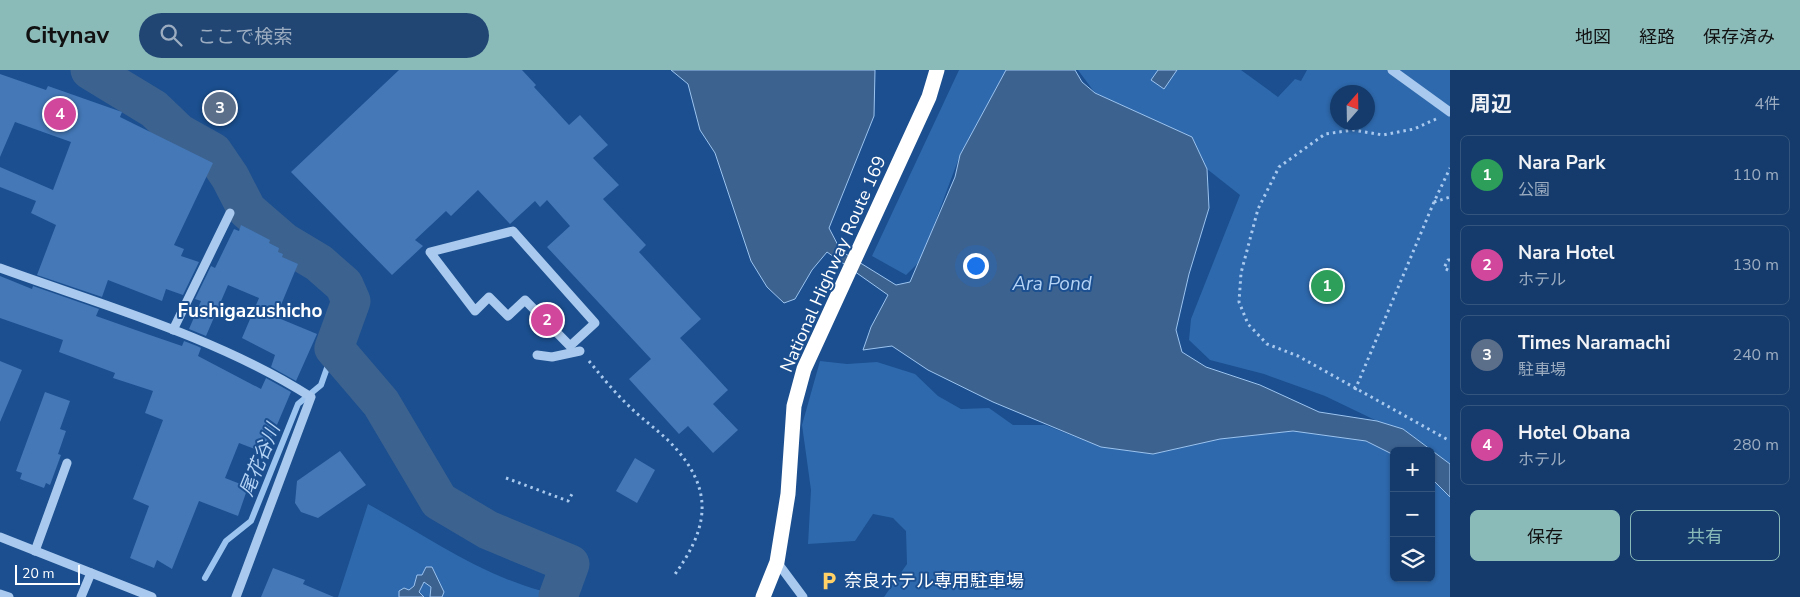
<!DOCTYPE html>
<html lang="ja">
<head>
<meta charset="utf-8">
<style>
	body { margin:0; font-family:"Nunito Sans","Noto Sans JP",sans-serif; background:#214673; color:#f1f3f6 }
	.controls { position:absolute; right:15px; bottom:15px; display:grid; overflow:hidden; border-radius:8px; box-shadow:0 1px 4px #0004 }
	.controls button { width:45px; height:45px; display:grid; place-items:center; padding:0; border:0; border-bottom:1px solid #33557e; background:#143b6b; color:#f1f3f6; font:25px sans-serif }
	.compass { position:absolute; left:1330px; top:15px; width:45px; height:45px; border-radius:50%; background:#143b6b; box-shadow:0 1px 4px #0004; rotate:20deg }
	.scale { position:absolute; left:15px; bottom:12px; width:65px; box-sizing:border-box; padding-left:5px; border:2px solid #fff; border-top:0; font-size:14px; line-height:18px; white-space:nowrap; color:#fff; -webkit-text-stroke:4px #1b4f8f; paint-order:stroke }
	.you { position:absolute; left:975px; top:195px; width:18px; height:18px; margin:-12px; border:4px solid #fff; border-radius:50%; background:#1a73e8; box-shadow:0 0 0 8px #1a73e833 }
	.badge { display:grid; place-items:center; width:32px; height:32px; border-radius:50%; background:#8bbbb9; color:#fff; font-size:16px; font-weight:700 }
	.pin { position:absolute; translate:-50% -50%; border:2px solid #fff; box-shadow:0 1px 5px #0006 }
	.list { margin:0; padding:0; list-style:none }
	h2 { display:flex; justify-content:space-between; align-items:center; height:65px; margin:0; padding:0 20px; font-size:21px }
	h2 small { font-size:16px; font-weight:400; color:#9dadc1 }
	.list li { display:grid; grid-template-columns:32px 1fr auto; gap:15px; align-items:center; box-sizing:border-box; height:80px; margin:0 10px 10px; padding:0 10px; border:1px solid #33557e; border-radius:8px }
	.list b { display:block; font-size:19px; white-space:nowrap }
	.list p { margin:0; font-size:16px; white-space:nowrap; color:#9dadc1 }
	.list em { font-size:16px; font-style:normal; color:#9dadc1 }
	.actions { display:flex; gap:10px; padding:15px 20px }
	.actions a { flex:1; padding:11px 0; border:1px solid #8bbbb9; border-radius:8px; text-align:center; font-size:18px; color:#8bbbb9 }
	.actions .main { background:#8bbbb9; color:#111 }
	.icon { flex:none; width:28px; height:28px; fill:none; stroke:currentColor; stroke-width:2; stroke-linecap:round; stroke-linejoin:round }
	.map { position:relative; flex:none; width:1450px; height:527px; overflow:hidden }
	header { display:flex; align-items:center; gap:30px; box-sizing:border-box; height:70px; padding:0 25px; background:#8bbbb9; color:#111 }
	header strong { font-size:24px }
	nav { display:flex; gap:28px; margin-inline-start:auto; font-size:18px }
	.search { width:350px; height:45px; background:#214673; display:flex; align-items:center; gap:12px; box-sizing:border-box; padding:0 18px; border-radius:28px; color:#9dadc1; font-size:19px }
	main { display:flex }
	aside { flex:1; background:#143b6b }
	.map>svg:first-child { display:block }
	.green { fill:#2e69ad; fill-rule:evenodd }
	.water { fill:#3c6290; stroke:#9cc4f0 }
	.lines { fill:none; stroke-linecap:round; stroke-linejoin:round }
	.stream { stroke:#9cc4f0; stroke-width:6 }
	.river { stroke:#3c6290; stroke-width:39 }
	.building { fill:#4478b7 }
	.path { stroke:#a9c9ee; stroke-width:3; stroke-dasharray:2.5 4; stroke-linecap:butt }
	.minor { stroke:#a9c9ee; stroke-width:9 }
	.highway { stroke:#fff; stroke-width:15 }
	.labels { text-anchor:middle; dominant-baseline:central; stroke-width:4; stroke-linejoin:round; paint-order:stroke }
	.street-label { font-size:18px; fill:#fff; stroke:#1b4f8f }
	.poi-label { font-size:18px; fill:#fff; stroke:#1b4f8f; text-anchor:start }
	.water-label { font-size:19px; font-style:italic; fill:#b5d3f5; stroke:#1b4f8f }
	.neighbourhood-label { font-size:19px; font-weight:bold; fill:#fff; stroke:#1b4f8f }
</style>
</head>
<body>
<header>
<strong>Citynav</strong>
<div class="search"><svg class="icon" aria-label="search" viewBox="0 0 24 24"><circle cx="10" cy="10" r="6"/><path d="M15 15l6 6"/></svg>ここで検索</div>
<nav><a>地図</a><a>経路</a><a>保存済み</a></nav>
</header>
<main>
<div class="map">
<svg width="1450" height="527" viewBox="0 0 1450 527">
	<rect width="100%" height="100%" fill="#1b4f8f"/>
	<g class="green">
		<path d="M959 0H1006L960 85 921 190 906 205 872 186Z"/>
		<path d="M1078 0H1241L1278 27 1295 9 1301 11 1307 0H1450V394L1403 359 1377 351 1325 326 1264 304 1210 290 1189 270 1191 249 1240 125 1207 99 1191 67 1095 23ZM1338 22H1368V52H1338Z"/>
		<path d="M820 291 847 294 877 292 915 304 938 326 961 339 989 338 1013 355H1045L1101 377 1153 384 1220 369 1293 361 1366 371 1394 385V508H1431V408L1450 427V527H884L907 494 906 461 893 448 873 444 855 471 808 474 811 420 802 355Z"/>
		<path d="M368 434C432 469 500 519 574 527H338Z"/>
	</g>
	<g class="water">
		<path d="M671 0H875L874 46 829 158 841 181 896 215 910 212 955 107 960 85 1006 0H1075L1082 12 1095 23 1192 67 1207 99 1209 138 1189 204 1176 260 1182 282 1206 297 1260 315 1319 342 1377 351 1403 359 1450 394V427L1431 408V381H1394V385L1366 371 1293 361 1220 369 1153 384 1101 377 993 332 928 300 892 276 863 280 871 257 888 225 827 182 812 200 795 229 784 233 767 217 751 191 715 83 700 60 688 14Z"/>
		<path d="M1158 0H1177L1164 19 1151 10Z"/>
		<path d="M426 497H432L444 522 442 527H430L431 517 424 512 419 522 424 527H399V521L404 518 409 520 414 516 417 505H422Z"/>
	</g>
	<g class="lines">
		<path class="stream" d="M205 508 226 471 251 451 298 334 321 315 334 278"/>
		<path class="river" d="M90 0 154 39 179 63 213 82 230 107 247 140 284 172 319 193 344 215 351 231 334 278 381 333 439 431 488 460 570 494 558 527"/>
	</g>
	<g class="building">
		<path d="M399 0H522L536 15 534 17 569 55 580 45 608 75 593 88 619 115 603 129 646 175 639 182 701 249 680 268 728 320 713 334 738 360 713 383 688 356 679 364 629 309 651 289 547 177 570 156 547 130 540 137 535 131 510 154 478 120 451 146 446 141 415 170 423 176 392 205 291 102Z"/>
		<path d="M0 4 46 20 48 16 122 42 120 47 213 93 174 175 184 179 181 186 199 192 183 225 166 219 162 231 108 210 102 227 37 205 56 155 31 143 36 131 0 117V97L53 120 71 72 15 52 0 87Z"/>
		<path d="M241 155 270 170 269 173 279 178 278 182 283 184 282 187 298 194 276 247 317 264 296 311 271 297 275 285 242 268 259 228 228 215 206 266 189 259 201 231 195 229 211 196 215 198 234 159 239 161Z"/>
		<path d="M0 206 32 219 33 216 99 239 96 246 147 264 182 276 184 271 197 276 201 278 198 286 261 319 266 308 291 322 265 383 239 373 225 408 248 417 238 446 199 431 172 499 157 490 154 498 130 488 149 436 133 429 163 350 145 343 153 321 113 308 115 303 59 282 63 270 0 248Z"/>
		<path d="M0 291 22 300 0 352Z"/>
		<path d="M45 322 70 331 60 359 66 361 58 384 61 385 50 415 46 413 44 418 20 409 22 403 16 401Z"/>
		<path d="M340 381 366 415 318 448 301 442 295 433 297 411Z"/>
		<path d="M635 388 655 400 637 433 616 421Z"/>
		<path d="M273 498 305 510 303 514 334 527H261Z"/>
	</g>
	<g class="lines">
		<g class="path">
			<path d="M1436 49 1414 59 1383 65 1353 60 1325 64 1279 97 1258 139 1241 203 1239 232 1248 254 1267 274 1298 286 1450 371"/>
			<path d="M1434 132 1450 127"/>
			<path d="M1450 190H1448L1444 198 1450 201"/>
			<path d="M589 291C602 307 615 323 630 337 645 352 664 364 678 381 716 426 705 463 673 507"/>
			<path d="M1355 320 1434 132 1450 98"/>
			<path d="M506 408 568 431 572 424"/>
		</g>
		<g class="minor">
			<path d="M1392 0 1450 42"/>
			<path d="M513 161 595 253 570 276 525 230 508 246 489 227 475 241 430 182Z"/>
			<path d="M0 198C102 235 219 268 311 327L236 527"/>
			<path d="M173 260 230 143"/>
			<path d="M537 285 552 287 580 281"/>
			<path d="M0 467 152 527"/>
			<path d="M35 481 67 393"/>
			<path d="M777 492 803 527"/>
			<path d="M0 524 9 527"/>
			<path d="M81 527 91 503"/>
		</g>
		<path class="highway" d="M763 527 777 492 788 424 794 336 804 299 929 27 937 0"/>
	</g>
	<defs>
		<g id="parking-bare" transform="scale(1.5)"><path d="M-3.5-5.5H1a3.5 3.5 0 0 1 0 7H-1V5.5H-3.5ZM-1-3.4V-.6H.8a1.4 1.4 0 0 0 0-2.8Z" fill="#ffd166" stroke="#1b4f8f" stroke-width="2.5" paint-order="stroke"/></g>
	</defs>
	<g fill-rule="evenodd">
		<use href="#parking-bare" x="829" y="511"/>
	</g>
	<g class="labels">
		<g class="street-label">
			<text transform="translate(833 194) rotate(-66)">National Highway Route 169</text>
		</g>
		<g class="poi-label">
			<text x="844" y="511">奈良ホテル専用駐車場</text>
		</g>
		<g class="water-label">
			<text x="1052" y="214">Ara Pond</text>
			<text transform="translate(260 390) rotate(-68)">尾花谷川</text>
		</g>
		<g class="neighbourhood-label">
			<text x="250" y="241">Fushigazushicho</text>
		</g>
	</g>
</svg>
<div class="controls">
<button>+</button>
<button>−</button>
<button><svg class="icon" aria-label="layers" viewBox="0 0 24 24"><path d="M12 4l9 5-9 5-9-5zM3 14l9 5 9-5"/></svg></button>
</div>
<svg class="compass" viewBox="-18 -18 36 36"><path d="M0-13l5 13h-10z" fill="#e53935"/><path d="M0 13l5-13h-10z" fill="#9dadc1"/></svg>
<div class="scale">20 m</div>
<div class="you"></div>
<div class="pin badge" style="left:1327px;top:216px;background:#2e9e5b">1</div>
<div class="pin badge" style="left:547px;top:250px;background:#d1479c">2</div>
<div class="pin badge" style="left:220px;top:38px;background:#5c6f8a">3</div>
<div class="pin badge" style="left:60px;top:44px;background:#d1479c">4</div>
</div>
<aside>
<h2>周辺<small>4件</small></h2>
<ul class="list">
<li><span class="badge" style="background:#2e9e5b">1</span><div><b>Nara Park</b><p>公園</p></div><em>110 m</em></li>
<li><span class="badge" style="background:#d1479c">2</span><div><b>Nara Hotel</b><p>ホテル</p></div><em>130 m</em></li>
<li><span class="badge" style="background:#5c6f8a">3</span><div><b>Times Naramachi</b><p>駐車場</p></div><em>240 m</em></li>
<li><span class="badge" style="background:#d1479c">4</span><div><b>Hotel Obana</b><p>ホテル</p></div><em>280 m</em></li>
</ul>
<div class="actions"><a class="main">保存</a><a>共有</a></div>
</aside>
</main>
</body>
</html>
